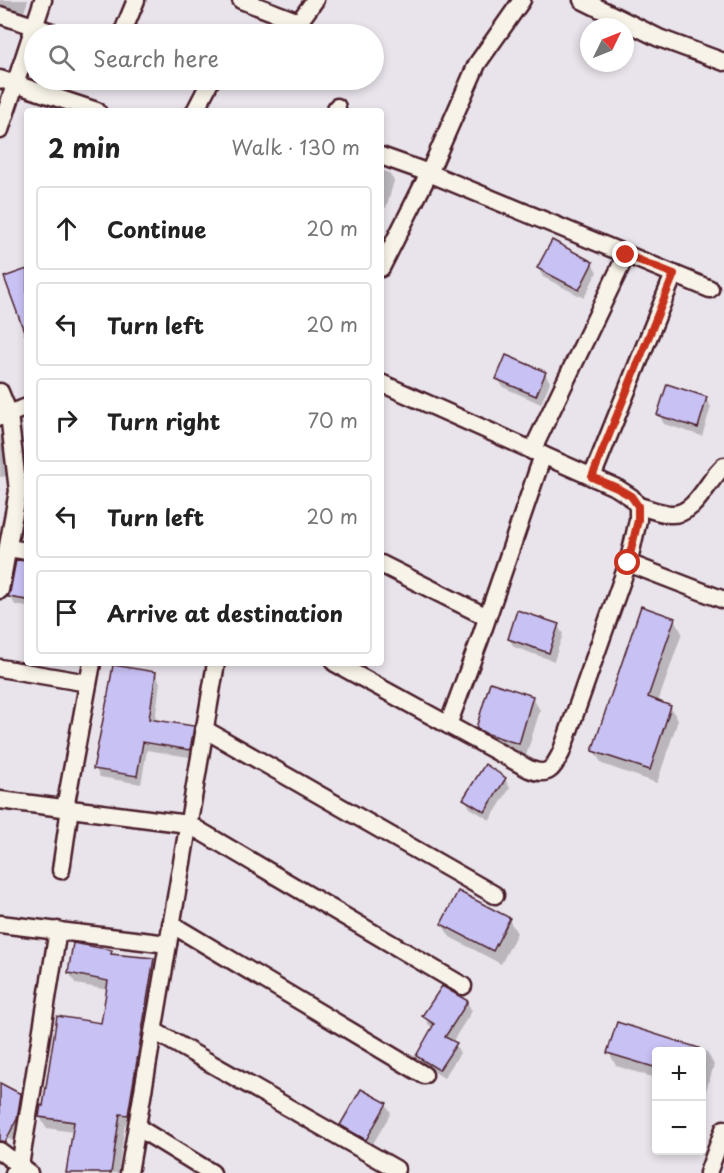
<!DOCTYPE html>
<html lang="en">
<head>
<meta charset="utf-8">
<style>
	body { margin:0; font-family:"Playpen Sans",sans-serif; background:#f2f2f2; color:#222 }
	.controls { position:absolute; right:18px; bottom:18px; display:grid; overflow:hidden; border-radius:6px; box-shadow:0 3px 9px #0003 }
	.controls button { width:54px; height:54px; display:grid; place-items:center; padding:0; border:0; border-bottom:2px solid #e0e0e0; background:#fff; color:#222; font:30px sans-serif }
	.compass { position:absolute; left:580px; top:18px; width:54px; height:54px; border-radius:50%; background:#fff; box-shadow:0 3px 9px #0003; rotate:47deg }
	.stop { position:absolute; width:18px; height:18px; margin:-14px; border:4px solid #c8321e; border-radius:50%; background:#fff }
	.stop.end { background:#c8321e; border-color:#fff; box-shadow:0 2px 6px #0008 }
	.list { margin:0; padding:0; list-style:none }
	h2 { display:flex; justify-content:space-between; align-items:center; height:78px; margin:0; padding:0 24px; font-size:26px }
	h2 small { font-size:20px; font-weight:400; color:#767676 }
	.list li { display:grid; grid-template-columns:39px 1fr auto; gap:18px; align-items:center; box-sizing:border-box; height:84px; margin:0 12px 12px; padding:0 12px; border:2px solid #e0e0e0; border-radius:6px }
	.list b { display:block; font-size:22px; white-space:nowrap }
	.list em { font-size:20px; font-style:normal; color:#767676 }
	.icon { flex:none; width:33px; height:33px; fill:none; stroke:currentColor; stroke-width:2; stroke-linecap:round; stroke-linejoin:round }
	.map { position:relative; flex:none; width:724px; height:1173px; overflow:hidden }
	.search { position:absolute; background:#fff; box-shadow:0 3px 9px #0003; left:24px; top:24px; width:360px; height:66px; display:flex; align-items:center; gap:15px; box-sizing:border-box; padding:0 21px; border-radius:33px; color:#767676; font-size:22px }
	.panel { position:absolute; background:#fff; box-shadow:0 3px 9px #0003; left:24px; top:108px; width:360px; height:558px; border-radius:6px }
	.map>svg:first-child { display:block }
	.shadow { fill:#0003 }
	.building { fill:#c8c1f3; stroke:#4a1f2b; stroke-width:1.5 }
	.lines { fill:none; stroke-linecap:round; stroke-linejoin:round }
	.street-casing { stroke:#4a1f2b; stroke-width:21 }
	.street { stroke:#f7f3e8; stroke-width:16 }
	.route { stroke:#c8321e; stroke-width:8 }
</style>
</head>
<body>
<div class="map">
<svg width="724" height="1173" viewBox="0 0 724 1173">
	<rect width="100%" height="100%" fill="#e9e4eb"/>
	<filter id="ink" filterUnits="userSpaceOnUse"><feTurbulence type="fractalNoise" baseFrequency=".0167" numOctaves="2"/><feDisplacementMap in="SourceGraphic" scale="12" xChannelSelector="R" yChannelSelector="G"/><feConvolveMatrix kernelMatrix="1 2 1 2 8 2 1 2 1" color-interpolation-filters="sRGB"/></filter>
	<g filter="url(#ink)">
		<g class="shadow">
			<path d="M0 0H28L21 21 0 17Z"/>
			<path d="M381 170 389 173 394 181 386 208 381 206Z"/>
			<path d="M592 263 597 272 584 298 543 277 538 268Z"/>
			<path d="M545 374 550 382 541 404 503 387 498 379Z"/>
			<path d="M706 398 711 407 702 436 664 424 659 415Z"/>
			<path d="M0 436 4 443 8 476 0 477Z"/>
			<path d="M27 566V607L15 605 10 596Z"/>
			<path d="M674 619 682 633 658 702 670 707 678 720 657 783 602 764 594 751Z"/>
			<path d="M558 626 563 634 554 661 514 647 509 639Z"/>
			<path d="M155 674 160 682 155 721 193 728 198 736 195 758 147 750 141 784 100 777 95 768Z"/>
			<path d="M532 697 540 710 526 756 494 746 485 741 477 728Z"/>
			<path d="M505 779 510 788 490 820 470 808 465 799Z"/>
			<path d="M509 920 517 933 501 964 450 937 442 924Z"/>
			<path d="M111 952 113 955 153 960 159 971 134 1126 125 1124 118 1173H68L74 1132 46 1128 40 1117 44 1108 102 1025 108 990 76 984 69 973Z"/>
			<path d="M467 1002 472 1011 452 1042 455 1044 460 1053 444 1078 423 1065 418 1056 434 1028 429 1025 424 1016Z"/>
			<path d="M618 1024 707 1052 714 1065 705 1094 702 1093V1052H656V1078L616 1066 609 1052Z"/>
			<path d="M0 1090 20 1095 25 1104 21 1129 14 1142 0 1134Z"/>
			<path d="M386 1104 391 1113 371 1147 347 1134 342 1125Z"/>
		</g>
		<g class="building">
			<path d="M552 240 593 262 579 290 537 268Z"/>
			<path d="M27 269V334H25L4 277Z"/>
			<path d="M506 355 546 372 536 396 496 379Z"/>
			<path d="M667 384 707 397 698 428 657 415Z"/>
			<path d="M16 560 27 561V600L8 597 10 592Z"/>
			<path d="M641 606 675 618 648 697 671 706 650 770 592 751Z"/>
			<path d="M517 610 559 624 549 653 508 639Z"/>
			<path d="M113 665 156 672 149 719 194 726 190 750 143 742 137 776 93 769 107 700Z"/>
			<path d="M490 682 533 696 519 744 485 733 476 728Z"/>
			<path d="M485 764 506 778 485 812 463 799Z"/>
			<path d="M458 891 510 918 493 951 441 924Z"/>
			<path d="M73 943 112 950 111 954 154 958 128 1115 120 1114 111 1173H66L74 1122 39 1117 41 1105 43 1106 57 1016 101 1023 108 981 68 973Z"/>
			<path d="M442 986 468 1001 445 1037 457 1043 439 1070 416 1056 434 1024 422 1016Z"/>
			<path d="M617 1022 699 1048V1052H657V1068L607 1053Z"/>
			<path d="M0 1083 21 1094 17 1119 5 1142 0 1141Z"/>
			<path d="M361 1089 387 1103 366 1140 340 1125Z"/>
		</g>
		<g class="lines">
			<g class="street-casing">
				<g id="street">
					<path d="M241 0 299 22"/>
					<path d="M582 0 659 38 724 62"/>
					<path d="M0 15 58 34"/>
					<path d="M122 34 136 0"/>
					<path d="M285 34 299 22 315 0"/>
					<path d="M0 79 97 111"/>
					<path d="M195 111 211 80"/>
					<path d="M335 111 337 107"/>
					<path d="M0 130 43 0"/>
					<path d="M381 156 429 173 710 289"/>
					<path d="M381 268 429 173 477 64 522 0"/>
					<path d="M0 392 9 414 18 491 0 590"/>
					<path d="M1 417 27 407"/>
					<path d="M532 451 626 255"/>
					<path d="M592 477 674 274"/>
					<path d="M638 506C648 508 659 513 670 514 696 516 707 480 724 466"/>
					<path d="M8 548 27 551"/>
					<path d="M628 563 724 600"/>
					<path d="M381 564 487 617"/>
					<path d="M335 663 529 769C548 777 553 769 561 753L628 563 632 547 638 520V506L631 497 617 488 381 383"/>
					<path d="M0 668 88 683"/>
					<path d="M448 725 480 639 543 455"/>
					<path d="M204 729 495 895"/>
					<path d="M0 800 188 824 463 986"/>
					<path d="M65 808 92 663"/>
					<path d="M61 870 70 808"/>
					<path d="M0 924 168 944"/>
					<path d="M171 924 424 1075"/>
					<path d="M154 1031 396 1169"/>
					<path d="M137 1127 212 1173"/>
					<path d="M0 1151 29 1173"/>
					<path d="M14 1173 20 1166 58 930"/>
					<path d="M129 1173 216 663"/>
					<path d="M708 1173 724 1129"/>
				</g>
			</g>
			<use href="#street" class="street"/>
		</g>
	</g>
	<g class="lines" filter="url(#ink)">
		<path class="route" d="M626 255 674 274 592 477 617 488 631 496 638 506V520L628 563"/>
	</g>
</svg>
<div class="controls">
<button>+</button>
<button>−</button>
</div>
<svg class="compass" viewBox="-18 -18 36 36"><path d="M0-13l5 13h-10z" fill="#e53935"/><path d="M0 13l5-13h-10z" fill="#767676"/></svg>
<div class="stop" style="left:628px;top:563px"></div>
<div class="stop end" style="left:626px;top:255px"></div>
<div class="search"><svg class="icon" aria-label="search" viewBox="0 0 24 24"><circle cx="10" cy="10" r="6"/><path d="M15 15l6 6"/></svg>Search here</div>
<section class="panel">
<h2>2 min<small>Walk · 130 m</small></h2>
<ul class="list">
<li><svg class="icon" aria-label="ahead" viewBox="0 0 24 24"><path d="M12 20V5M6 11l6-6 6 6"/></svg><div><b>Continue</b></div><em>20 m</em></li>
<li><svg class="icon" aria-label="left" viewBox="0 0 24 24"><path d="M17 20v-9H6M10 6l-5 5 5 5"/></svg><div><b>Turn left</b></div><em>20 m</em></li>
<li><svg class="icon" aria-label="right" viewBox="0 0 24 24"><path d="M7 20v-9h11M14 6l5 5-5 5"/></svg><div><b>Turn right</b></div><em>70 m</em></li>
<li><svg class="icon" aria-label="left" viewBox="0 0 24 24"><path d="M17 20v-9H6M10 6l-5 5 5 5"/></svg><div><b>Turn left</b></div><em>20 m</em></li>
<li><svg class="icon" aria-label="arrive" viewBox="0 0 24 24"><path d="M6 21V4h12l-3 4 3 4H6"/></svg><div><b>Arrive at destination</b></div></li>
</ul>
</section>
</div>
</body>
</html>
